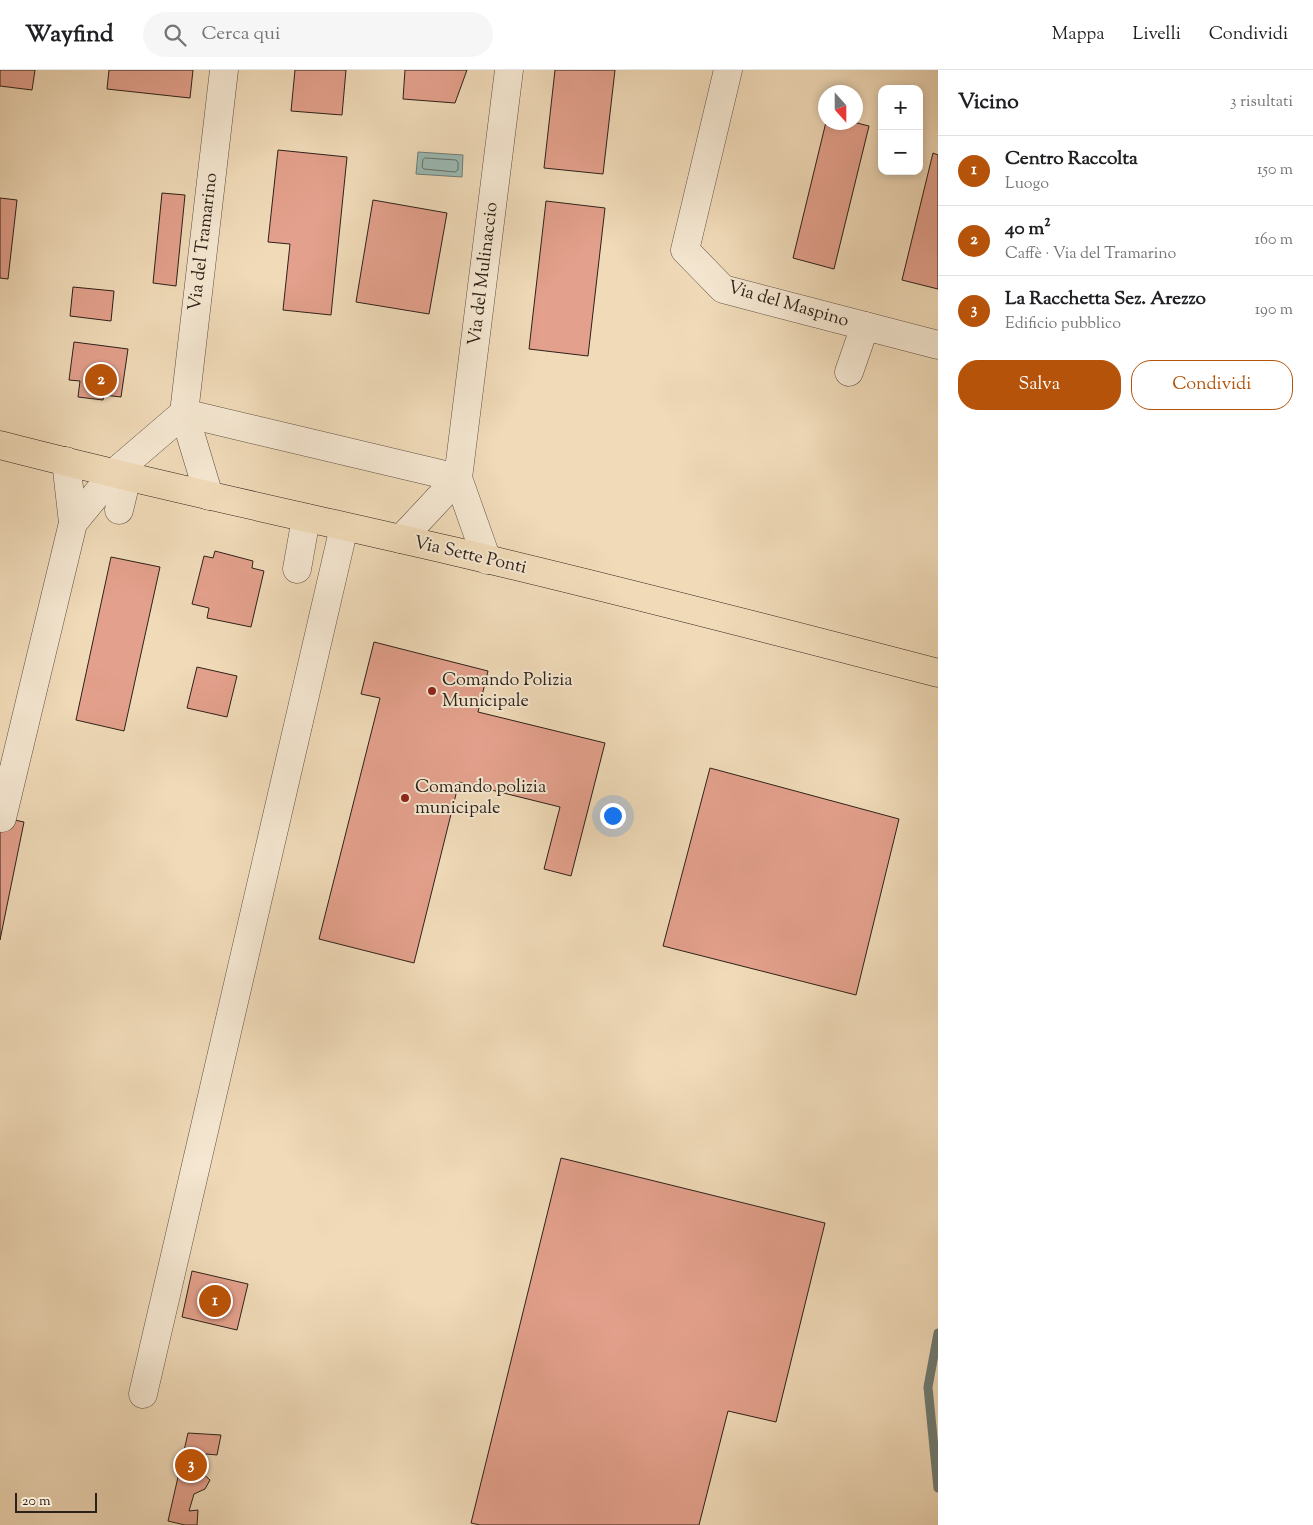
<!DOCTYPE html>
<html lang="it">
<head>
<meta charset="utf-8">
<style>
	body { margin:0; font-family:"Sorts Mill Goudy",serif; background:#f6f6f6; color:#202124 }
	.controls { position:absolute; right:15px; top:15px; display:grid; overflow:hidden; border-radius:10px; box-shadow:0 2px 8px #0003 }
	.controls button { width:45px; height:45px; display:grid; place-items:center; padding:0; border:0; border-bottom:1px solid #e0e0e0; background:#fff; color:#202124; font:25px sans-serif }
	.compass { position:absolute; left:818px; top:15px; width:45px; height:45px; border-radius:50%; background:#fff; box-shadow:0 2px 8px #0003; rotate:159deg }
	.scale { position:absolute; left:15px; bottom:12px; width:82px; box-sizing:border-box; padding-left:5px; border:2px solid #2c2118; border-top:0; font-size:14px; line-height:18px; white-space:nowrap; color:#2c2118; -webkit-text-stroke:4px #f5e7d1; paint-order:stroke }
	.you { position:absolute; left:612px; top:745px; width:18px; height:18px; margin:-12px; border:4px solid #fff; border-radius:50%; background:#1a73e8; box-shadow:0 0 0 8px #1a73e833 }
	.badge { display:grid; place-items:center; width:32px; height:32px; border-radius:50%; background:#b45309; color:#fff; font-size:16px; font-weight:700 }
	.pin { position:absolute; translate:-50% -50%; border:2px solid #fff; box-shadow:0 1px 5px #0006 }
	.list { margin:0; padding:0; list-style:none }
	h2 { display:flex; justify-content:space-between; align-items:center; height:65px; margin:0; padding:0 20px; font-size:21px }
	h2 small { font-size:16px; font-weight:400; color:#757577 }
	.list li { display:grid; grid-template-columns:32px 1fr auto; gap:15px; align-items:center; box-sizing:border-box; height:70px; padding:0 20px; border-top:1px solid #e0e0e0 }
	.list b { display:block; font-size:19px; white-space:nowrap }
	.list p { margin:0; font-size:16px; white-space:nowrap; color:#757577 }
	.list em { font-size:16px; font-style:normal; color:#757577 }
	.actions { display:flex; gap:10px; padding:15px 20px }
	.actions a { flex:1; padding:11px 0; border:1px solid #b45309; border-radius:20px; text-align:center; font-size:18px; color:#b45309 }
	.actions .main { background:#b45309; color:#fff }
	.icon { flex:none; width:28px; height:28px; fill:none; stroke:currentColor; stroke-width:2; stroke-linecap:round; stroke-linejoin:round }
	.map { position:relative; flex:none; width:938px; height:1455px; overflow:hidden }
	header { display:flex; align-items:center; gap:30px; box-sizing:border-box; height:70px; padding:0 25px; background:#fff; border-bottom:1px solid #e0e0e0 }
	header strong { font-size:24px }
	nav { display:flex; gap:28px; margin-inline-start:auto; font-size:18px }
	.search { width:350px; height:45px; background:#f6f6f6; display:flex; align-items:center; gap:12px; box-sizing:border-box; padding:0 18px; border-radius:28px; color:#757577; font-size:19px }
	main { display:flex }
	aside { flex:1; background:#fff }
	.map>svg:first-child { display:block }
	.water { fill:#9bbab4; stroke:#6f7d76 }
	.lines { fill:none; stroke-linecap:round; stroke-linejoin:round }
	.shore { stroke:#646e66; stroke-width:1 }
	.stream { stroke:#6f7d76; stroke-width:9 }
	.building { fill:#e3a08c; stroke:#2c2118 }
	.minor-casing { stroke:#5d4f40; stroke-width:29 }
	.major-casing { stroke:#2c2118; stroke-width:29 }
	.minor { stroke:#f5e7d1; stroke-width:28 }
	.major { stroke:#f0dab8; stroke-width:28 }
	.poi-dot { fill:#8f2418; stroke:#f5e7d1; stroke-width:2 }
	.labels { text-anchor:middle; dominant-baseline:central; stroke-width:4; stroke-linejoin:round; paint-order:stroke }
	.street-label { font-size:18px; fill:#2c2118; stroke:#f5e7d1 }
	.poi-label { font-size:18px; fill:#2c2118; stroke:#f5e7d1; text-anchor:start }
</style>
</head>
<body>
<header>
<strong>Wayfind</strong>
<div class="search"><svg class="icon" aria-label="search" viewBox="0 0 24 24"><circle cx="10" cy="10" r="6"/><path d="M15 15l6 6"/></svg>Cerca qui</div>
<nav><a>Mappa</a><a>Livelli</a><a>Condividi</a></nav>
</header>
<main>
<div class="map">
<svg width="938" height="1455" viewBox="0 0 938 1455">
	<rect width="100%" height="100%" fill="#f0dab8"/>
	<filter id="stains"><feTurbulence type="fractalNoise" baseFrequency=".004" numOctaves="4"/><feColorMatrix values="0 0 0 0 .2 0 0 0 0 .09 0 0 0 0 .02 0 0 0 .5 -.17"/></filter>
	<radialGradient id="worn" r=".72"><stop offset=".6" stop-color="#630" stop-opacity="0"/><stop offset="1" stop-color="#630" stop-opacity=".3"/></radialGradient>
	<path class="water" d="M418 82 463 85 462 107 416 104Z"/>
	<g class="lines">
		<path class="shore" d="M425 88 456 90 458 92V100L455 102 424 99 422 97 423 90Z"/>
		<path class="stream" d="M938 1263 928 1317 938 1418"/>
	</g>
	<g class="building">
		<path d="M0 0H35L32 20 0 16Z"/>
		<path d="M109 0H193L190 28 107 19Z"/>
		<path d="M295 0H346L342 45 291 41Z"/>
		<path d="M405 0H467L455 33 403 29Z"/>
		<path d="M555 0H615L603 104 544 98Z"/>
		<path d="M826 52H853L869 56 834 199 793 188Z"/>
		<path d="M278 80 347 87 331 245 283 240 290 174 268 172Z"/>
		<path d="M933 83 938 85V219L902 210Z"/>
		<path d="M162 123 185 125 176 216 153 213Z"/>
		<path d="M0 128 17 130 8 209 0 208Z"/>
		<path d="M373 130 447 143 429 244 356 232Z"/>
		<path d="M546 131 605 138 588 286 529 279Z"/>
		<path d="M73 217 114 221 111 251 70 246Z"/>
		<path d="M74 272 128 279 121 327 104 325 103 330 78 327 80 311 69 310Z"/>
		<path d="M215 481 253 491 252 498 264 501 251 557 207 548 209 538 192 534 204 486 213 488Z"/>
		<path d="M111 487 160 497 124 661 76 650Z"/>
		<path d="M374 572 488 601 478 642 605 673 571 806 544 799 560 737 459 712 414 893 319 869 380 628 361 624Z"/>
		<path d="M197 597 237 606 227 647 187 638Z"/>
		<path d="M710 698 899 749 856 925 663 876Z"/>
		<path d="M0 747 24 752 0 870Z"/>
		<path d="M561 1088 825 1153 776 1352 728 1341 699 1455H480L471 1453Z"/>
		<path d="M192 1201 248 1214 237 1260 182 1247Z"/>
		<path d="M188 1363 221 1365 217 1385 206 1384 200 1401 210 1410 205 1419 194 1424 189 1441 198 1440 197 1455H185L168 1451Z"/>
	</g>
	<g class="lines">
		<g class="minor-casing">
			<g id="minor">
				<path d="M728 0 685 180 723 219 938 275"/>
				<path d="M849 302 865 256"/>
				<path d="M184 343 458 408"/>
				<path d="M209 426 184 343 224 0"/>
				<path d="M119 440 127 407"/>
				<path d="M73 453 114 403 184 343"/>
				<path d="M401 469 458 408"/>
				<path d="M487 490 458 408 509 0"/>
				<path d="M297 499 306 448"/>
				<path d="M2 748 73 453 66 391"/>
				<path d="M143 1324 344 457"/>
			</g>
		</g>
		<g class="major-casing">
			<path id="major" d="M0 375C150 414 302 446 453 481 615 519 777 561 938 603"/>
		</g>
		<use href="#minor" class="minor"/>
		<use href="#major" class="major"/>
	</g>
	<g class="poi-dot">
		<circle cx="432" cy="621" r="5"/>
		<circle cx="405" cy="728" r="5"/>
	</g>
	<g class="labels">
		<g class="street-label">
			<text transform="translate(204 172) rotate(-83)">Via del Tramarino</text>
			<text transform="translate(484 204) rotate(-83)">Via del Mulinaccio</text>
			<text transform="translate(788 235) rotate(16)">Via del Maspino</text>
			<text transform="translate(470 486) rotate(13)">Via Sette Ponti</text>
		</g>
		<g class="poi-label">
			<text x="442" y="611">Comando Polizia<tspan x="442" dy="21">Municipale</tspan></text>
			<text x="415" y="718">Comando polizia<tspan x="415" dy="21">municipale</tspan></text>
		</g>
	</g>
	<rect width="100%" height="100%" filter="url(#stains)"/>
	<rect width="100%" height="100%" fill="url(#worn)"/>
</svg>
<div class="controls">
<button>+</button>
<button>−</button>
</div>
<svg class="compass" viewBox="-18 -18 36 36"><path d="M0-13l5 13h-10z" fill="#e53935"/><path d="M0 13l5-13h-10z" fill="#757577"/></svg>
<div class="scale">20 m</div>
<div class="you"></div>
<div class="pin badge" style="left:215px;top:1231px">1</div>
<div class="pin badge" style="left:101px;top:310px">2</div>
<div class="pin badge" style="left:191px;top:1395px">3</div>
</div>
<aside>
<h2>Vicino<small>3 risultati</small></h2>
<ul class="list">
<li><span class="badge">1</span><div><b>Centro Raccolta</b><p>Luogo</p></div><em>150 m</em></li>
<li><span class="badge">2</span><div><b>40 m²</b><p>Caffè · Via del Tramarino</p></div><em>160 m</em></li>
<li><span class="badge">3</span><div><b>La Racchetta Sez. Arezzo</b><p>Edificio pubblico</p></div><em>190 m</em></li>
</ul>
<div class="actions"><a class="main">Salva</a><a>Condividi</a></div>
</aside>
</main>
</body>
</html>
